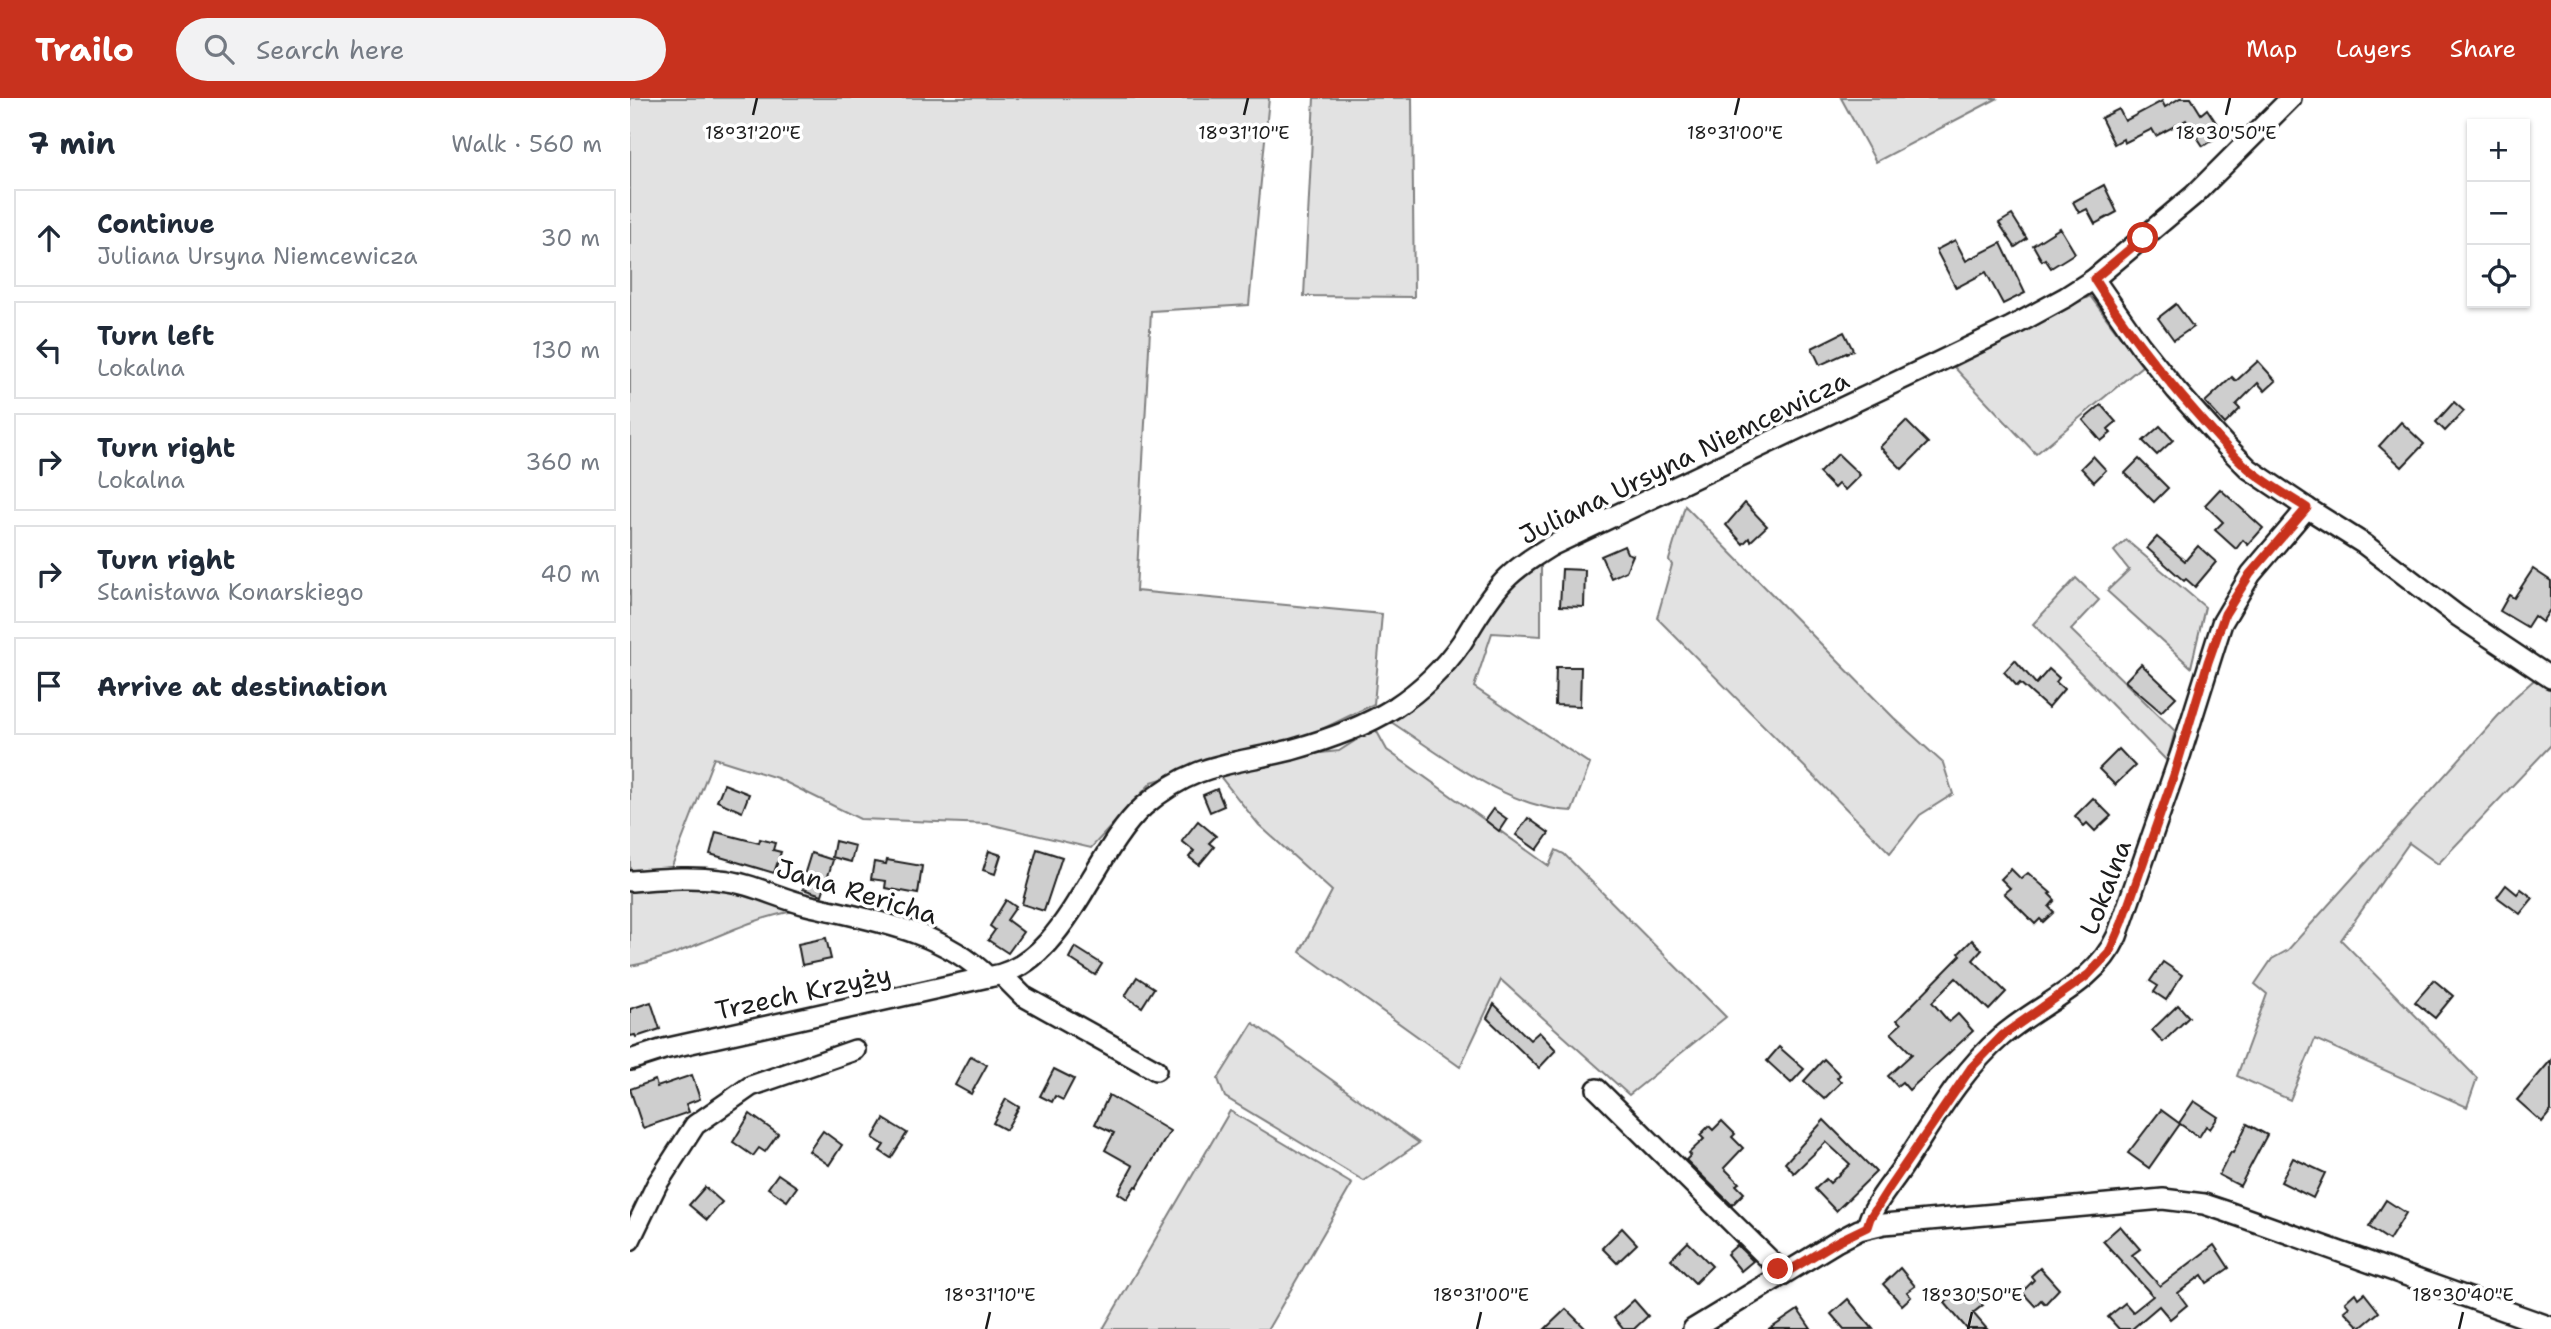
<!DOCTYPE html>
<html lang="en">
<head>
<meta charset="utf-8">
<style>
	body { margin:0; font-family:"Shantell Sans",sans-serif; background:#f2f2f3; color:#1f2937 }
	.controls { position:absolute; right:21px; top:21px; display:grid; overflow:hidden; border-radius:0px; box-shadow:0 2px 5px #0004 }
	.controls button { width:63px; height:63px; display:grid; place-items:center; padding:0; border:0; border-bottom:2px solid #e0e1e3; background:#fff; color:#1f2937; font:35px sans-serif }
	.stop { position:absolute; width:21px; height:21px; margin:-16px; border:5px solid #c8321e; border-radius:50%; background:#fff }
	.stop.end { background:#c8321e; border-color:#fff; box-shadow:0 2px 7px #0008 }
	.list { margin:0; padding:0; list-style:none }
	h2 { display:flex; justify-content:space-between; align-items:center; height:91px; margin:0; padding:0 28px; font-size:30px }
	h2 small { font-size:23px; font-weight:400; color:#747a83 }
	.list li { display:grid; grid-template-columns:46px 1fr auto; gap:21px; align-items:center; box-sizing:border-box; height:98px; margin:0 14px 14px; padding:0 14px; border:2px solid #e0e1e3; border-radius:0px }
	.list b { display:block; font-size:26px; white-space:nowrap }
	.list p { margin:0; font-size:23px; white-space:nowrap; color:#747a83 }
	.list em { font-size:23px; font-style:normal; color:#747a83 }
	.icon { flex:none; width:38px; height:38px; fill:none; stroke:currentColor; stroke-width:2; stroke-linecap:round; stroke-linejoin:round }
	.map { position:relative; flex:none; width:1921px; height:1231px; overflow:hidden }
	header { display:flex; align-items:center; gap:42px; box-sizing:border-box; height:98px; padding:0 35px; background:#c8321e; color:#fff }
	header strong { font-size:33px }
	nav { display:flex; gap:38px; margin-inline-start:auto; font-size:24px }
	.search { width:490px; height:63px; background:#f2f2f3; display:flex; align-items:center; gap:18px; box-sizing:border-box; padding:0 24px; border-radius:38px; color:#747a83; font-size:26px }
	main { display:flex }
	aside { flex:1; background:#fff }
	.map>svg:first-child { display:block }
	.green { fill:#e2e2e2; stroke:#7f7f7f; stroke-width:2 }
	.building { fill:#cecece; stroke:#1c1c1c; stroke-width:2 }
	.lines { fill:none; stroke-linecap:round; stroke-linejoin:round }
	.minor-casing { stroke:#1c1c1c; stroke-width:24 }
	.minor { stroke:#fff; stroke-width:19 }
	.route { stroke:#c8321e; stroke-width:9 }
	.ticks { fill:none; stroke:#1c1c1c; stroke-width:2.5 }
	.labels { text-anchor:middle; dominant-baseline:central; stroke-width:7; stroke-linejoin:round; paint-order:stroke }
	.street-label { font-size:26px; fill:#1c1c1c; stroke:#fff }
	.ticks-label { font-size:18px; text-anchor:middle; fill:#1c1c1c; stroke:#fff; stroke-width:7; stroke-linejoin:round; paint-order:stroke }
</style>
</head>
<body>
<header>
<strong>Trailo</strong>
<div class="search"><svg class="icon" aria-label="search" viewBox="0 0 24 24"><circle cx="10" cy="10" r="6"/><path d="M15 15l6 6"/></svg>Search here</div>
<nav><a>Map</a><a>Layers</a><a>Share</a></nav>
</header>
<main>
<aside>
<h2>7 min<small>Walk · 560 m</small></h2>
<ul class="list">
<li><svg class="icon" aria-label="ahead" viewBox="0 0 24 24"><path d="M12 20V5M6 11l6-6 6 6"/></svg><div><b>Continue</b><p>Juliana Ursyna Niemcewicza</p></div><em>30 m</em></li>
<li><svg class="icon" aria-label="left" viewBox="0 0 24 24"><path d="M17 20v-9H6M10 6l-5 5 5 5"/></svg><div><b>Turn left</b><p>Lokalna</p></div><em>130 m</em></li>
<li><svg class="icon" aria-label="right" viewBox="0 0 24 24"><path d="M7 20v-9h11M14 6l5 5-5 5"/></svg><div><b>Turn right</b><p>Lokalna</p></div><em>360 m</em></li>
<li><svg class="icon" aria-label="right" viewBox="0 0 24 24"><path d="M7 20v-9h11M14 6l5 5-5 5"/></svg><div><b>Turn right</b><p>Stanisława Konarskiego</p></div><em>40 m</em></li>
<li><svg class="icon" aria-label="arrive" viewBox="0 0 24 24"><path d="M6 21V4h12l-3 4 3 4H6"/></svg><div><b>Arrive at destination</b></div></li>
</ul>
</aside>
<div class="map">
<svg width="1921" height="1231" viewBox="0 0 1921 1231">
	<rect width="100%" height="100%" fill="#fff"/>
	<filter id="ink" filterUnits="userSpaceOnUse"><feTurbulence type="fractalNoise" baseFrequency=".0143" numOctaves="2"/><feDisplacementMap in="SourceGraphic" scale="14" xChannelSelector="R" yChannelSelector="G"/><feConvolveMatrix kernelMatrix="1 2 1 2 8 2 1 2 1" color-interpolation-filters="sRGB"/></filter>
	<g filter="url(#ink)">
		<g class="green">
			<path d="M0 0H639L619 207 521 213 506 493 752 516 744 606 686 634 522 684 461 750 359 726 230 721 147 680 84 660 40 773 0 774Z"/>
			<path d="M684 0H782L784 199 674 198Z"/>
			<path d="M1211 0H1368L1246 64Z"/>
			<path d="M1460 198 1512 268 1406 356 1324 269Z"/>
			<path d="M1055 408 1264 620 1313 665 1323 696 1290 717 1260 755 1027 520 1042 467 1039 462Z"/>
			<path d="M1496 442 1575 509 1561 569 1477 493 1499 472 1484 453Z"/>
			<path d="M911 463V538L862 535 844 589 960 666 942 713C876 710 815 659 761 624L807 588 853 527 871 498 891 475Z"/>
			<path d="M1446 480 1469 502 1441 532 1545 633 1537 663 1403 526Z"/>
			<path d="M1905 581 1921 591V647L1808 766 1779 745 1711 842 1847 980 1837 1009 1685 941 1660 1002 1607 978 1637 896 1625 886 1642 861 1658 852 1885 599Z"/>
			<path d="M745 630 757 652 919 768 926 752 934 756 1096 919 999 997 871 882 830 969 670 854 702 793 629 727 589 677 663 658 709 653Z"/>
			<path d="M74 787 136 799 165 813C108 822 57 858 0 868V791Z"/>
			<path d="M623 925 789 1045 734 1083 595 999 588 981Z"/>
			<path d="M600 1013 722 1086 638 1231H473Z"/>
		</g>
		<g class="building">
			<path d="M1550 0H1561L1571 16 1577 11 1593 35 1573 48 1556 22 1526 38 1522 31 1494 45 1493 41 1484 46 1471 20 1489 11 1495 23 1532 3 1535 9Z"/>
			<path d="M1474 87 1487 114 1465 126 1457 111 1449 115 1443 104Z"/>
			<path d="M1382 117 1397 141 1385 149 1369 125Z"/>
			<path d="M1430 130 1445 155 1421 170 1415 161 1412 163 1403 147Z"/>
			<path d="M1325 142 1336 163 1371 145 1395 195 1373 206 1356 174 1326 190 1306 152Z"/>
			<path d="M1546 206 1563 229 1544 242 1528 220Z"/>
			<path d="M1214 234 1223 252 1190 267 1182 250Z"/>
			<path d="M1628 263 1646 283 1635 293 1628 285 1606 307 1610 311 1595 326 1575 304 1602 279 1606 283Z"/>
			<path d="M1824 304 1834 313 1815 333 1806 324Z"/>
			<path d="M1471 307 1486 324 1478 331 1481 335 1471 343 1453 322Z"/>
			<path d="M1276 323 1298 345 1272 371 1250 349Z"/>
			<path d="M1771 324 1794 346 1772 369 1749 348Z"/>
			<path d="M1530 328 1543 342 1527 357 1513 343Z"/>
			<path d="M1208 356 1230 377 1215 392 1208 386 1204 390 1189 375Z"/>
			<path d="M1463 358 1476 372 1464 384 1451 370Z"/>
			<path d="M1509 361 1538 390 1524 404 1495 375Z"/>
			<path d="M1590 391 1633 430 1618 447 1613 442 1606 451 1585 432 1593 424 1575 407Z"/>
			<path d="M1115 405 1137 428 1121 443 1119 440 1113 446 1096 427Z"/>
			<path d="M1527 439 1555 463 1568 448 1586 464 1565 489 1556 481 1554 483 1517 450Z"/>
			<path d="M994 448 997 455 1003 457 996 473 981 480 971 458Z"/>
			<path d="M932 471 955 472 954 509 930 508Z"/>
			<path d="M1903 471 1921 483V510L1912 524 1904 518 1897 529 1870 513 1879 497 1884 500Z"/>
			<path d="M1385 562 1406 586 1419 571 1429 580 1426 584 1434 591 1418 610 1390 585 1387 588 1374 574Z"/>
			<path d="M1511 566 1546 599 1531 614 1495 583Z"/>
			<path d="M926 569H951L950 608 925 607Z"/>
			<path d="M1489 651 1505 668 1485 687 1469 671Z"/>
			<path d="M94 686 119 696 112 714 87 703Z"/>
			<path d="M587 691 594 708 580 714 573 697Z"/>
			<path d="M1463 700 1481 718 1465 733 1457 725 1454 728 1445 718Z"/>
			<path d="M863 711 877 721 869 733 855 722Z"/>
			<path d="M898 720 919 735 907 752 886 737Z"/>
			<path d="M568 723 586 738 579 745 584 749 569 767 559 759 564 753 552 743Z"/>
			<path d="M86 734 129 745 130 741 145 745 143 752 151 754 144 775 80 756Z"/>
			<path d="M205 743 225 748 221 764 202 759Z"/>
			<path d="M407 751 432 759 414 813 392 806Z"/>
			<path d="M359 753 371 757 365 776 353 772Z"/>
			<path d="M181 755 203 762 192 797 173 791 175 784H172Z"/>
			<path d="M257 762 292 768 288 796 255 790 256 783 241 781 244 764 256 766Z"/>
			<path d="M1381 771 1391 781 1398 775 1421 795 1419 796 1425 802 1419 809 1424 814 1413 824 1410 821 1405 826 1374 795 1380 790 1371 781Z"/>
			<path d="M1876 787 1887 796 1891 791 1903 800 1890 816 1867 799Z"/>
			<path d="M376 802 386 809 377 822 393 834 378 855 358 842 365 832 360 828Z"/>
			<path d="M196 840 201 861 172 867 168 846Z"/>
			<path d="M1342 842 1352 852 1343 862 1376 894 1359 912 1326 880 1302 904 1319 924 1328 916 1343 933 1279 992 1272 984 1267 988 1258 978 1282 956 1261 935 1271 926 1267 922 1331 857 1329 855Z"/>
			<path d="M445 849 472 866 465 877 439 860Z"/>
			<path d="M1533 864 1552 877 1536 902 1524 894 1528 888 1520 883Z"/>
			<path d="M507 879 524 890 512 909 495 898Z"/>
			<path d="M1804 882 1823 898 1805 920 1785 904Z"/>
			<path d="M21 904 30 931 6 939 5 937 0 938V911Z"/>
			<path d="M864 906 900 942 909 934 926 952 909 970 857 920Z"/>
			<path d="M1548 907 1559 919 1533 944 1522 932Z"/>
			<path d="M1149 949 1174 971 1161 985 1137 963Z"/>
			<path d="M341 958 357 967 341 996 325 987Z"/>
			<path d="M1194 961 1210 977 1207 980 1211 984 1194 1001 1174 983Z"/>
			<path d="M1921 962V1013L1912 1024 1887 1002Z"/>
			<path d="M424 971 444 981 433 1002 425 998 422 1004 410 998Z"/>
			<path d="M62 977 70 1001 56 1006 59 1014 13 1030 0 991 25 982 27 989Z"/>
			<path d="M479 997 540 1033 507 1089 505 1088 497 1101 488 1095 503 1068 475 1052 484 1035 465 1026Z"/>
			<path d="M376 1001 389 1009 376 1032 363 1025Z"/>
			<path d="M1564 1003 1588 1019 1580 1031 1576 1028 1569 1039 1550 1026 1519 1070 1498 1055 1531 1012 1549 1025Z"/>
			<path d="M120 1016 148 1036 135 1054 129 1050 123 1058 103 1044Z"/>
			<path d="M254 1021 277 1035 261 1060 250 1053 254 1047 243 1040Z"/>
			<path d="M1194 1022 1246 1074 1206 1113 1185 1091 1196 1081 1200 1085 1220 1066 1196 1044 1164 1075 1155 1065Z"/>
			<path d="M1092 1023 1105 1036 1102 1039 1113 1050 1094 1070 1109 1085 1106 1087 1114 1095 1102 1107 1056 1062 1061 1057 1059 1055 1074 1041 1070 1037 1079 1028 1083 1032Z"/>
			<path d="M1617 1026 1637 1037 1610 1088 1589 1077 1601 1054 1603 1055Z"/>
			<path d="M193 1033 212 1047 199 1067 179 1053Z"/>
			<path d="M1663 1060 1695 1075 1683 1100 1651 1084Z"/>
			<path d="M148 1076 167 1089 157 1103 138 1090Z"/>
			<path d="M75 1089 92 1104 77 1122 59 1107Z"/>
			<path d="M1756 1102 1776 1115 1759 1142 1739 1129Z"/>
			<path d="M1490 1128 1510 1151 1502 1157 1530 1188 1584 1147 1599 1170 1577 1185 1572 1177 1548 1195 1557 1207 1540 1221 1529 1208 1502 1231H1489L1478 1219 1495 1205 1503 1214 1523 1198 1473 1143Z"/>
			<path d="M992 1130 1007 1146 987 1165 972 1150Z"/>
			<path d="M1058 1144 1082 1168 1065 1185 1041 1161Z"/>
			<path d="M1107 1147 1123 1163 1111 1173 1097 1156Z"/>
			<path d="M1270 1170 1285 1188 1277 1194 1281 1199 1272 1207 1253 1186Z"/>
			<path d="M1410 1170 1429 1191 1415 1206 1411 1202 1405 1208 1392 1194 1404 1182 1401 1178Z"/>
			<path d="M1331 1191 1338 1199 1343 1195 1353 1207 1343 1215 1357 1231H1337L1315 1205Z"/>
			<path d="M1725 1195 1728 1200 1734 1195 1749 1214 1730 1230 1714 1213 1719 1209 1715 1204Z"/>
			<path d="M1218 1201 1243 1231H1214L1201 1216Z"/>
			<path d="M1004 1202 1018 1218 1004 1231H993L984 1220Z"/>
			<path d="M936 1211 956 1231H915Z"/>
			<path d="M1168 1212 1181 1231H1140Z"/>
		</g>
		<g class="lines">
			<g class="minor-casing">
				<g id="minor">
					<path d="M1677 410 1734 446 1828 518 1921 580"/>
					<path d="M0 783C30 781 60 778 90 782 121 785 148 800 177 807 240 822 311 832 358 879 435 869 461 755 514 708 565 664 601 667 661 652 697 642 732 630 764 610 790 593 814 570 832 544 845 523 857 501 874 483 887 469 905 458 921 448L1304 266 1381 229 1436 199 1464 181 1564 97 1661 0"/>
					<path d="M372 877 393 898 526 972"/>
					<path d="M0 962 34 951 358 879"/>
					<path d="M967 991 1143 1165 1152 1177"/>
					<path d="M1237 1129C1241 1109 1260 1088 1272 1070 1302 1025 1330 974 1372 938 1410 905 1465 887 1487 838L1551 655 1592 525 1621 476 1677 410 1619 371 1596 348 1546 292 1510 247 1464 181"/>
					<path d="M0 1142 27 1086 65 1027 121 988 225 952"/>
					<path d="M1063 1231 1208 1143 1229 1132 1254 1126 1533 1101 1574 1106 1595 1113 1921 1229"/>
				</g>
			</g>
			<use href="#minor" class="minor"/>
		</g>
	</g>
	<g class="lines" filter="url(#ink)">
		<path class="route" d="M1148 1171 1152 1177 1208 1143 1237 1129 1240 1120 1259 1090 1341 970 1373 937 1458 877 1479 855 1492 825 1544 677 1578 564 1595 516 1620 476 1677 410C1658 398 1637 386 1619 371 1600 355 1584 335 1568 317 1530 274 1494 229 1464 181L1513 140"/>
	</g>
	<path class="ticks" d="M123 17 127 0M614 17 618 0M1105 17 1109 0M1596 17 1600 0M356 1231 360 1214M847 1231 851 1214M1338 1231 1342 1214M1829 1231 1833 1214"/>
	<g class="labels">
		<g class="street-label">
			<text transform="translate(1054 359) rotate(-26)">Juliana Ursyna Niemcewicza</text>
			<text transform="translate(1475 789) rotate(-69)">Lokalna</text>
			<text transform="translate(227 793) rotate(17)">Jana Rericha</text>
			<text transform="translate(173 894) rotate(-12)">Trzech Krzyży</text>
		</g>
	</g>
	<g class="ticks-label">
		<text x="123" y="41">18°31'20"E</text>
		<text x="614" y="41">18°31'10"E</text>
		<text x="1105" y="41">18°31'00"E</text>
		<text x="1596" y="41">18°30'50"E</text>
		<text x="360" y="1203">18°31'10"E</text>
		<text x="851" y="1203">18°31'00"E</text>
		<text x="1342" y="1203">18°30'50"E</text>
		<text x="1833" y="1203">18°30'40"E</text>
	</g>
</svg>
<div class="controls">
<button>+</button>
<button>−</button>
<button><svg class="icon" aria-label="locate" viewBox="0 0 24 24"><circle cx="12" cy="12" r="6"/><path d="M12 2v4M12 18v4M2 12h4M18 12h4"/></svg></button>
</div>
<div class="stop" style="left:1513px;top:140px"></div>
<div class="stop end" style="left:1148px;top:1171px"></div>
</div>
</main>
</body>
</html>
